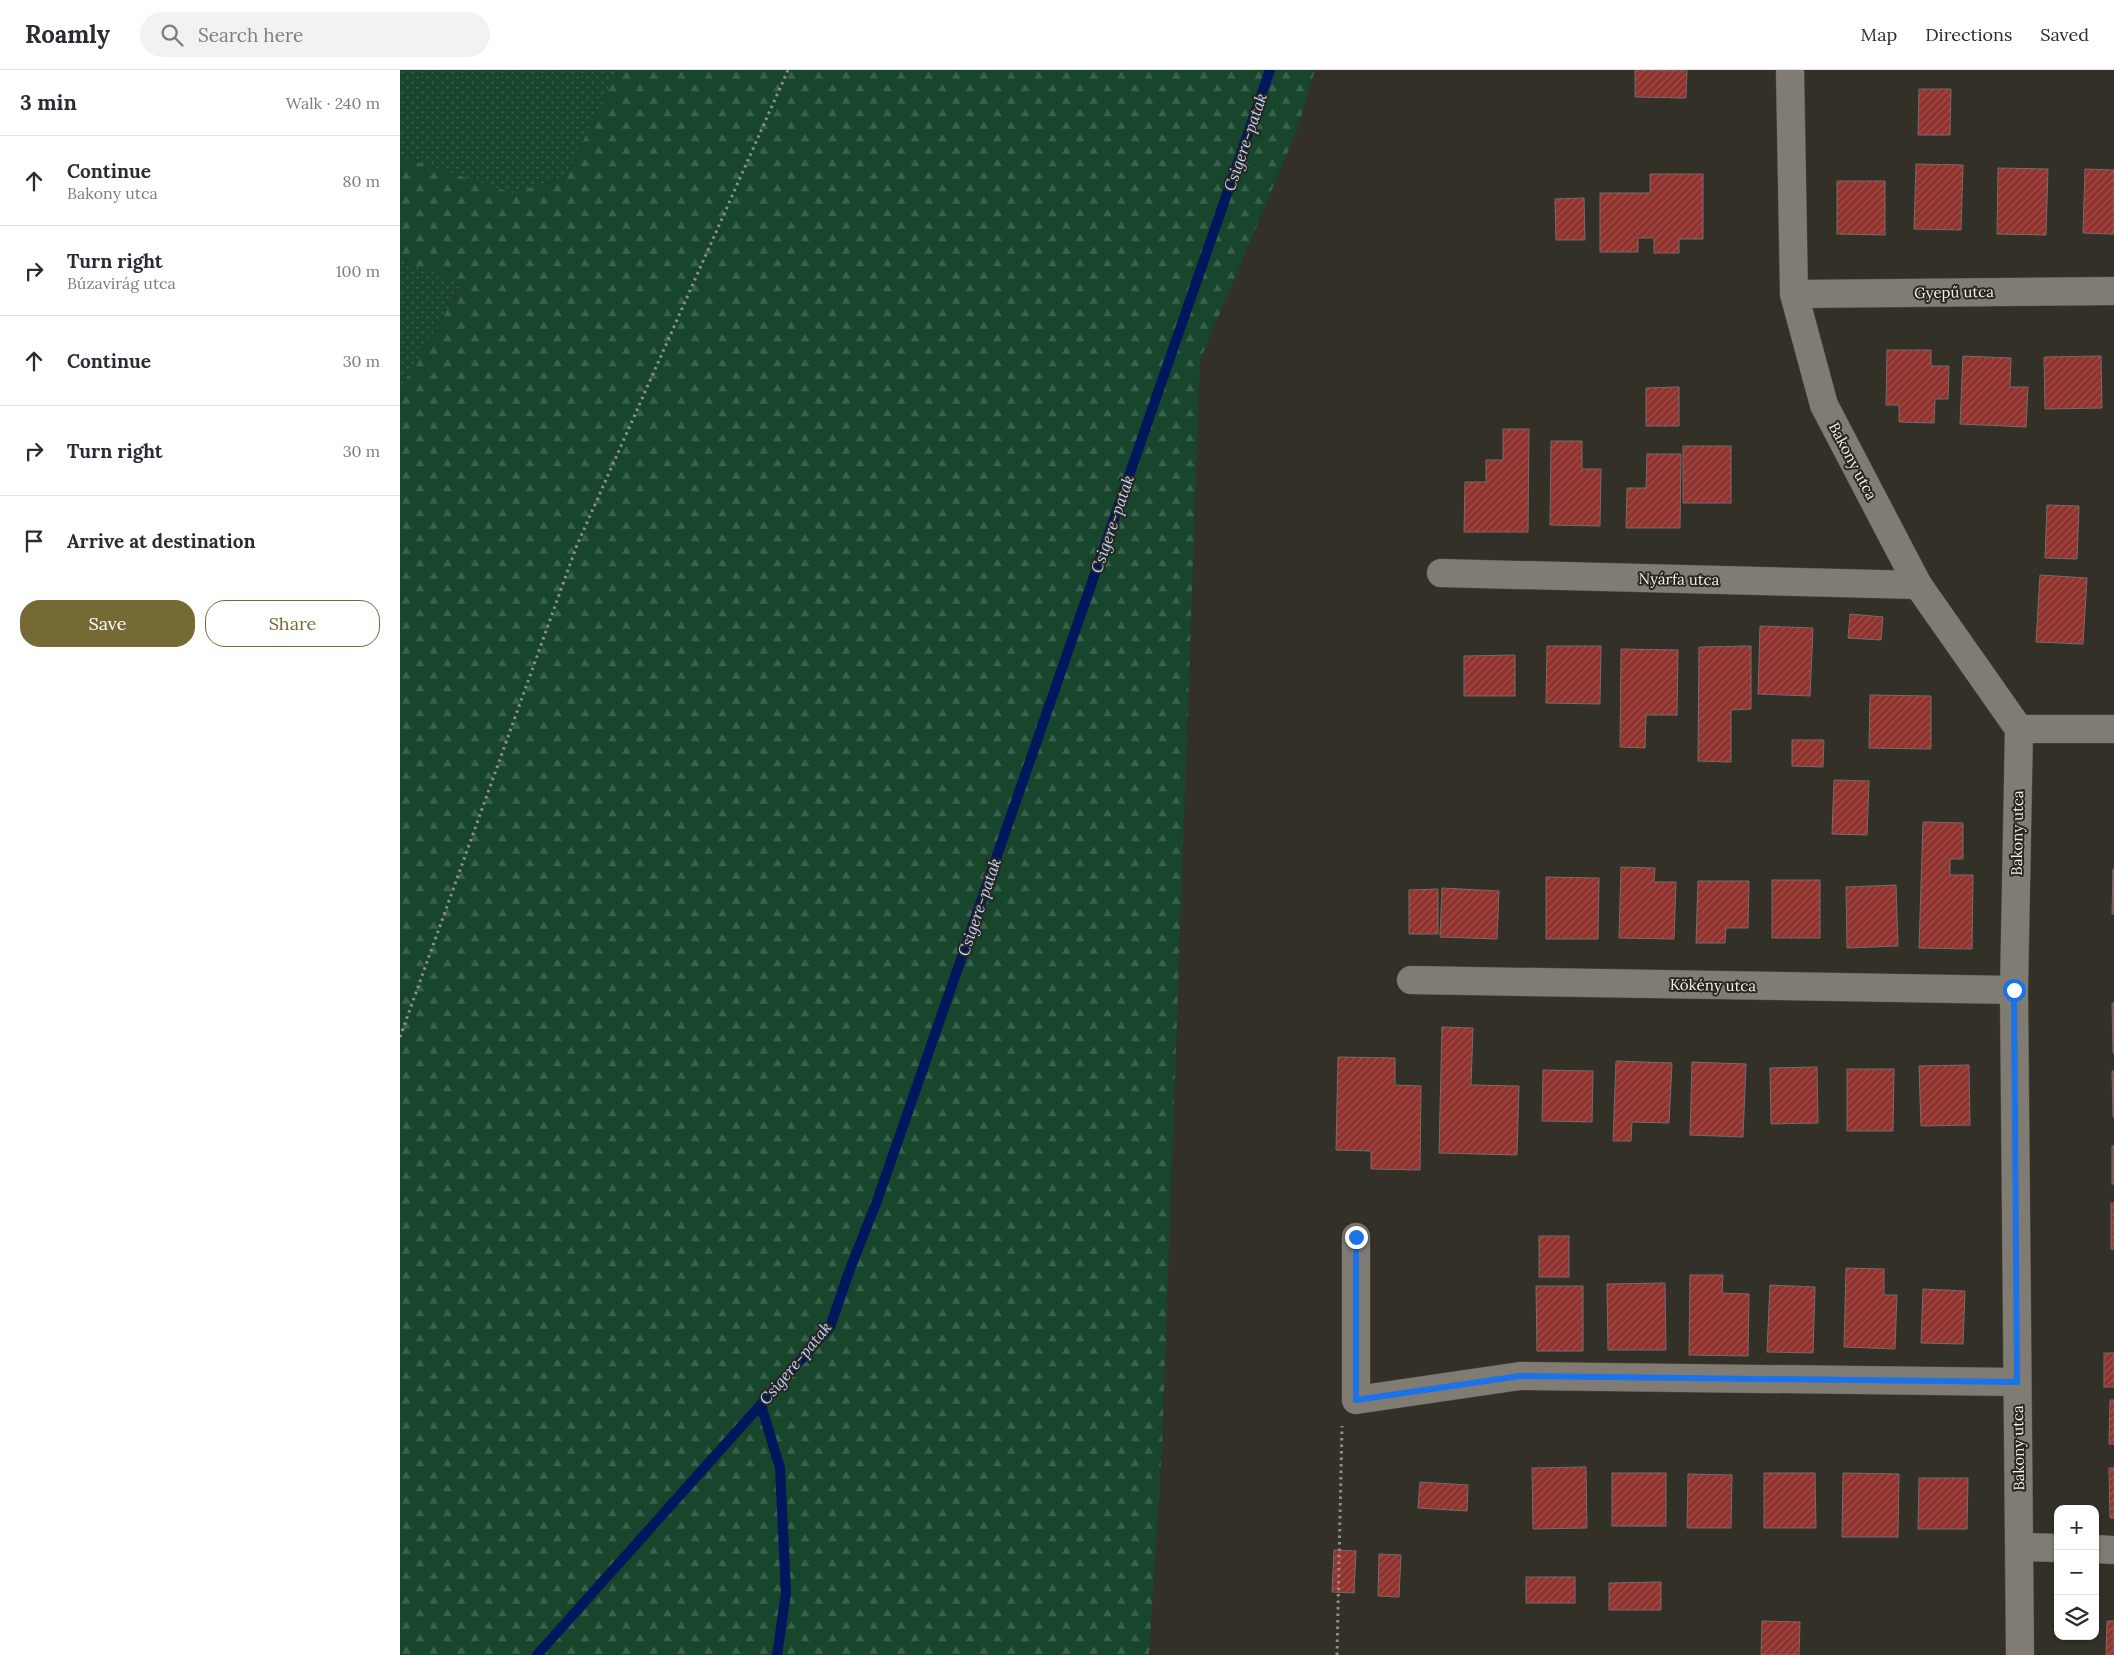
<!DOCTYPE html>
<html lang="en">
<head>
<meta charset="utf-8">
<style>
	body { margin:0; font-family:Lora,serif; background:#f2f2f3; color:#2b2b33 }
	.controls { position:absolute; right:15px; bottom:15px; display:grid; overflow:hidden; border-radius:10px; box-shadow:0 1px 4px #0004 }
	.controls button { width:45px; height:45px; display:grid; place-items:center; padding:0; border:0; border-bottom:1px solid #e1e1e2; background:#fff; color:#2b2b33; font:25px sans-serif }
	.stop { position:absolute; width:15px; height:15px; margin:-11px; border:4px solid #1a73e8; border-radius:50%; background:#fff }
	.stop.end { background:#1a73e8; border-color:#fff; box-shadow:0 1px 5px #0008 }
	.list { margin:0; padding:0; list-style:none }
	h2 { display:flex; justify-content:space-between; align-items:center; height:65px; margin:0; padding:0 20px; font-size:21px }
	h2 small { font-size:16px; font-weight:400; color:#7c7c81 }
	.list li { display:grid; grid-template-columns:32px 1fr auto; gap:15px; align-items:center; box-sizing:border-box; height:90px; padding:0 20px; border-top:1px solid #e1e1e2 }
	.list b { display:block; font-size:19px; white-space:nowrap }
	.list p { margin:0; font-size:16px; white-space:nowrap; color:#7c7c81 }
	.list em { font-size:16px; font-style:normal; color:#7c7c81 }
	.actions { display:flex; gap:10px; padding:15px 20px }
	.actions a { flex:1; padding:11px 0; border:1px solid #766a34; border-radius:20px; text-align:center; font-size:18px; color:#766a34 }
	.actions .main { background:#766a34; color:#fff }
	.icon { flex:none; width:28px; height:28px; fill:none; stroke:currentColor; stroke-width:2; stroke-linecap:round; stroke-linejoin:round }
	.map { position:relative; flex:none; width:1714px; height:1585px; overflow:hidden }
	header { display:flex; align-items:center; gap:30px; box-sizing:border-box; height:70px; padding:0 25px; background:#fff; border-bottom:1px solid #e1e1e2 }
	header strong { font-size:24px }
	nav { display:flex; gap:28px; margin-inline-start:auto; font-size:18px }
	.search { width:350px; height:45px; background:#f2f2f3; display:flex; align-items:center; gap:12px; box-sizing:border-box; padding:0 18px; border-radius:28px; color:#7c7c81; font-size:19px }
	main { display:flex }
	aside { flex:1; background:#fff }
	.map>svg:first-child { display:block }
	.grass { fill:url(#grass-dots) }
	.forest { fill:url(#forest-firs) }
	.lines { fill:none; stroke-linecap:round; stroke-linejoin:round }
	.stream { stroke:#00165d; stroke-width:10 }
	.building { fill:url(#building-hatch); stroke:#776b6a }
	.minor-casing { stroke:#4f4c46; stroke-width:29 }
	.path { stroke:#908e87; stroke-width:3; stroke-dasharray:2.5 4; stroke-linecap:butt }
	.minor { stroke:#807c73; stroke-width:28 }
	.route { stroke:#1a73e8; stroke-width:6 }
	.labels { text-anchor:middle; dominant-baseline:central; stroke-width:4; stroke-linejoin:round; paint-order:stroke }
	.street-label { font-size:15px; fill:#f3f1ec; stroke:#29261f }
	.water-label { font-size:16px; font-style:italic; fill:#bcd3fd; stroke:#29261f }
</style>
</head>
<body>
<header>
<strong>Roamly</strong>
<div class="search"><svg class="icon" aria-label="search" viewBox="0 0 24 24"><circle cx="10" cy="10" r="6"/><path d="M15 15l6 6"/></svg>Search here</div>
<nav><a>Map</a><a>Directions</a><a>Saved</a></nav>
</header>
<main>
<aside>
<h2>3 min<small>Walk · 240 m</small></h2>
<ul class="list">
<li><svg class="icon" aria-label="ahead" viewBox="0 0 24 24"><path d="M12 20V5M6 11l6-6 6 6"/></svg><div><b>Continue</b><p>Bakony utca</p></div><em>80 m</em></li>
<li><svg class="icon" aria-label="right" viewBox="0 0 24 24"><path d="M7 20v-9h11M14 6l5 5-5 5"/></svg><div><b>Turn right</b><p>Búzavirág utca</p></div><em>100 m</em></li>
<li><svg class="icon" aria-label="ahead" viewBox="0 0 24 24"><path d="M12 20V5M6 11l6-6 6 6"/></svg><div><b>Continue</b></div><em>30 m</em></li>
<li><svg class="icon" aria-label="right" viewBox="0 0 24 24"><path d="M7 20v-9h11M14 6l5 5-5 5"/></svg><div><b>Turn right</b></div><em>30 m</em></li>
<li><svg class="icon" aria-label="arrive" viewBox="0 0 24 24"><path d="M6 21V4h12l-3 4 3 4H6"/></svg><div><b>Arrive at destination</b></div></li>
</ul>
<div class="actions"><a class="main">Save</a><a>Share</a></div>
</aside>
<div class="map">
<svg width="1714" height="1585" viewBox="0 0 1714 1585">
	<defs>
		<pattern id="grass-dots" width="8" height="8" patternUnits="userSpaceOnUse" patternTransform="scale(1.25)"><rect width="8" height="8" fill="#17462c"/><path d="M2 2h.1M6 6h.1" fill="none" stroke="#39614b" stroke-width="1.8" stroke-linecap="round"/></pattern>
		<pattern id="forest-firs" width="22" height="20" patternUnits="userSpaceOnUse" patternTransform="scale(1.25)"><rect width="22" height="20" fill="#17462c"/><path d="M5 1l3.5 6h-7zM16 11l3.5 6h-7z" fill="#39614b"/></pattern>
		<pattern id="building-hatch" width="6" height="6" patternUnits="userSpaceOnUse" patternTransform="scale(1.25)"><rect width="6" height="6" fill="#90322d"/><path d="M-1 1l2-2M0 6l6-6M5 7l2-2" fill="none" stroke="#a0504c"/></pattern>
	</defs>
	<rect width="100%" height="100%" fill="#333028"/>
	<g class="grass">
		<path d="M0 0H217L166 106 112 123 0 86Z"/>
		<path d="M0 190 63 213 0 319Z"/>
	</g>
	<path class="forest" d="M217 0H915L897 60 800 290 762 1376 749 1585H0V319L63 214 0 190V86L112 123 166 107Z"/>
	<g class="lines">
		<g class="stream">
			<path d="M361 1335 380 1398 386 1523 377 1585"/>
			<path d="M137 1585 430 1257 450 1199 477 1131 870 0"/>
		</g>
	</g>
	<g class="building">
		<path d="M1235 0H1287L1286 28 1235 27Z"/>
		<path d="M1519 19H1551L1550 65H1518Z"/>
		<path d="M1516 94 1563 95 1561 160 1514 159Z"/>
		<path d="M1598 98 1648 99 1646 165 1597 164Z"/>
		<path d="M1685 99 1714 100V164L1683 163Z"/>
		<path d="M1250 104H1303V169H1279V183H1254V168H1238V182H1200V123H1250Z"/>
		<path d="M1437 111H1485V165L1437 164Z"/>
		<path d="M1184 128 1185 170H1156L1155 129Z"/>
		<path d="M1487 280H1531V296H1549L1548 329H1535L1534 353 1499 352V335H1486Z"/>
		<path d="M1563 286 1611 288 1610 317H1628L1626 357 1560 354Z"/>
		<path d="M1701 286 1702 338 1645 339 1644 287Z"/>
		<path d="M1279 317V356H1246V318Z"/>
		<path d="M1103 359H1129L1128 462H1064L1065 412H1086V390H1103Z"/>
		<path d="M1151 371H1182V399H1201L1200 456 1150 455Z"/>
		<rect x="1283" y="376" width="48" height="57"/>
		<path d="M1247 384H1281L1280 458H1226L1227 418H1246Z"/>
		<path d="M1647 435 1679 436 1677 489 1645 488Z"/>
		<path d="M1640 505 1687 508 1683 574 1636 572Z"/>
		<path d="M1450 544 1483 547 1481 570 1448 568Z"/>
		<path d="M1360 556 1413 558 1410 626 1358 624Z"/>
		<path d="M1147 576H1201L1200 634 1146 633Z"/>
		<path d="M1351 576V639L1331 640V692L1298 691 1299 577Z"/>
		<path d="M1221 579 1278 580 1277 645H1246L1245 678 1220 677Z"/>
		<path d="M1115 585V626H1064V586Z"/>
		<path d="M1470 625 1531 626V679L1469 678Z"/>
		<path d="M1392 670H1424L1423 697 1392 696Z"/>
		<path d="M1434 710 1469 711 1467 765 1432 764Z"/>
		<path d="M1523 752 1563 753V789H1550V805H1573L1572 879 1519 878Z"/>
		<path d="M1221 797 1255 798 1254 812H1276L1274 869 1219 868Z"/>
		<path d="M1713 799H1714V844H1712Z"/>
		<path d="M1146 807 1199 808 1198 869H1146Z"/>
		<rect x="1372" y="810" width="48" height="58"/>
		<path d="M1298 811H1349L1348 858H1326L1325 873H1296Z"/>
		<path d="M1496 815 1498 876 1447 878 1446 817Z"/>
		<path d="M1042 818 1099 821 1097 869 1040 867Z"/>
		<path d="M1038 819V864H1009V820Z"/>
		<path d="M1712 933H1714V983H1713Z"/>
		<path d="M1042 957 1073 958 1071 1015 1119 1016 1117 1085 1039 1083Z"/>
		<path d="M938 987 995 988V1015L1021 1016 1020 1100 971 1099V1081L936 1080Z"/>
		<path d="M1216 991 1272 993 1269 1053 1232 1052 1231 1071H1213Z"/>
		<path d="M1292 992 1346 994 1343 1067 1290 1065Z"/>
		<path d="M1569 995 1570 1055 1521 1056 1519 996Z"/>
		<path d="M1417 997 1418 1053 1371 1054 1370 998Z"/>
		<path d="M1447 999H1494L1493 1061H1447Z"/>
		<path d="M1143 1000 1193 1001 1192 1052 1142 1051Z"/>
		<path d="M1712 1001H1714V1047H1713Z"/>
		<rect x="1712" y="1076" width="2" height="38"/>
		<rect x="1711" y="1133" width="3" height="46"/>
		<rect x="1139" y="1166" width="30" height="41"/>
		<path d="M1446 1198 1484 1199V1225H1497L1495 1279 1444 1277Z"/>
		<path d="M1290 1205H1323L1322 1223 1349 1224 1348 1286 1289 1285Z"/>
		<path d="M1265 1213 1266 1280H1208L1207 1214Z"/>
		<path d="M1370 1215 1415 1217 1413 1283 1367 1282Z"/>
		<path d="M1136 1216H1183V1281H1137Z"/>
		<path d="M1523 1219 1565 1221 1563 1274 1521 1273Z"/>
		<rect x="1704" y="1283" width="10" height="34"/>
		<path d="M1710 1330H1714V1374H1709Z"/>
		<path d="M1186 1397 1187 1458 1133 1459 1132 1398Z"/>
		<path d="M1709 1398H1714V1448H1710Z"/>
		<rect x="1212" y="1403" width="54" height="53"/>
		<path d="M1364 1403H1415L1416 1458H1364Z"/>
		<path d="M1443 1403 1499 1404 1498 1467H1442Z"/>
		<path d="M1288 1404 1332 1405 1331 1458H1287Z"/>
		<path d="M1519 1408H1568L1567 1459H1518Z"/>
		<path d="M1020 1412 1068 1415 1067 1441 1018 1438Z"/>
		<path d="M934 1480 956 1481 954 1523 932 1522Z"/>
		<path d="M979 1484 1001 1485 999 1527 978 1526Z"/>
		<rect x="1126" y="1507" width="49" height="26"/>
		<path d="M1261 1512V1540H1209V1513Z"/>
		<path d="M1362 1551 1400 1552 1399 1585H1361Z"/>
		<path d="M1707 1551H1714V1585H1706Z"/>
	</g>
	<g class="lines">
		<g class="minor-casing">
			<g id="minor">
				<path d="M1390 0 1394 224 1424 335 1518 515 1619 659 1614 920 1620 1585"/>
				<path d="M1394 224 1714 221"/>
				<path d="M1041 503 1518 515"/>
				<path d="M1619 659H1714"/>
				<path d="M1011 910 1614 920"/>
				<path d="M956 1167V1330L1120 1306 1617 1312"/>
				<path d="M1620 1477 1658 1478"/>
				<path d="M1695 1479 1714 1480"/>
			</g>
		</g>
		<g class="path">
			<path d="M0 967 177 475 388 0"/>
			<path d="M937 1585 942 1356"/>
		</g>
		<use href="#minor" class="minor"/>
	</g>
	<g class="lines">
		<path class="route" d="M956 1167V1330L1120 1306 1617 1312 1614 920"/>
	</g>
	<g class="labels">
		<g class="street-label">
			<text transform="translate(1554 222) rotate(-1)">Gyepű utca</text>
			<text transform="translate(1453 391) rotate(62)">Bakony utca</text>
			<text transform="translate(1279 509) rotate(1)">Nyárfa utca</text>
			<text transform="translate(1617 763) rotate(-89)">Bakony utca</text>
			<text transform="translate(1313 915) rotate(1)">Kökény utca</text>
			<text transform="translate(1618 1378) rotate(-91)">Bakony utca</text>
		</g>
		<g class="water-label">
			<text transform="translate(845 72) rotate(-71)">Csigere-patak</text>
			<text transform="translate(712 454) rotate(-71)">Csigere-patak</text>
			<text transform="translate(579 837) rotate(-71)">Csigere-patak</text>
			<text transform="translate(395 1293) rotate(-50)">Csigere-patak</text>
		</g>
	</g>
</svg>
<div class="controls">
<button>+</button>
<button>−</button>
<button><svg class="icon" aria-label="layers" viewBox="0 0 24 24"><path d="M12 4l9 5-9 5-9-5zM3 14l9 5 9-5"/></svg></button>
</div>
<div class="stop" style="left:1614px;top:920px"></div>
<div class="stop end" style="left:956px;top:1167px"></div>
</div>
</main>
</body>
</html>
